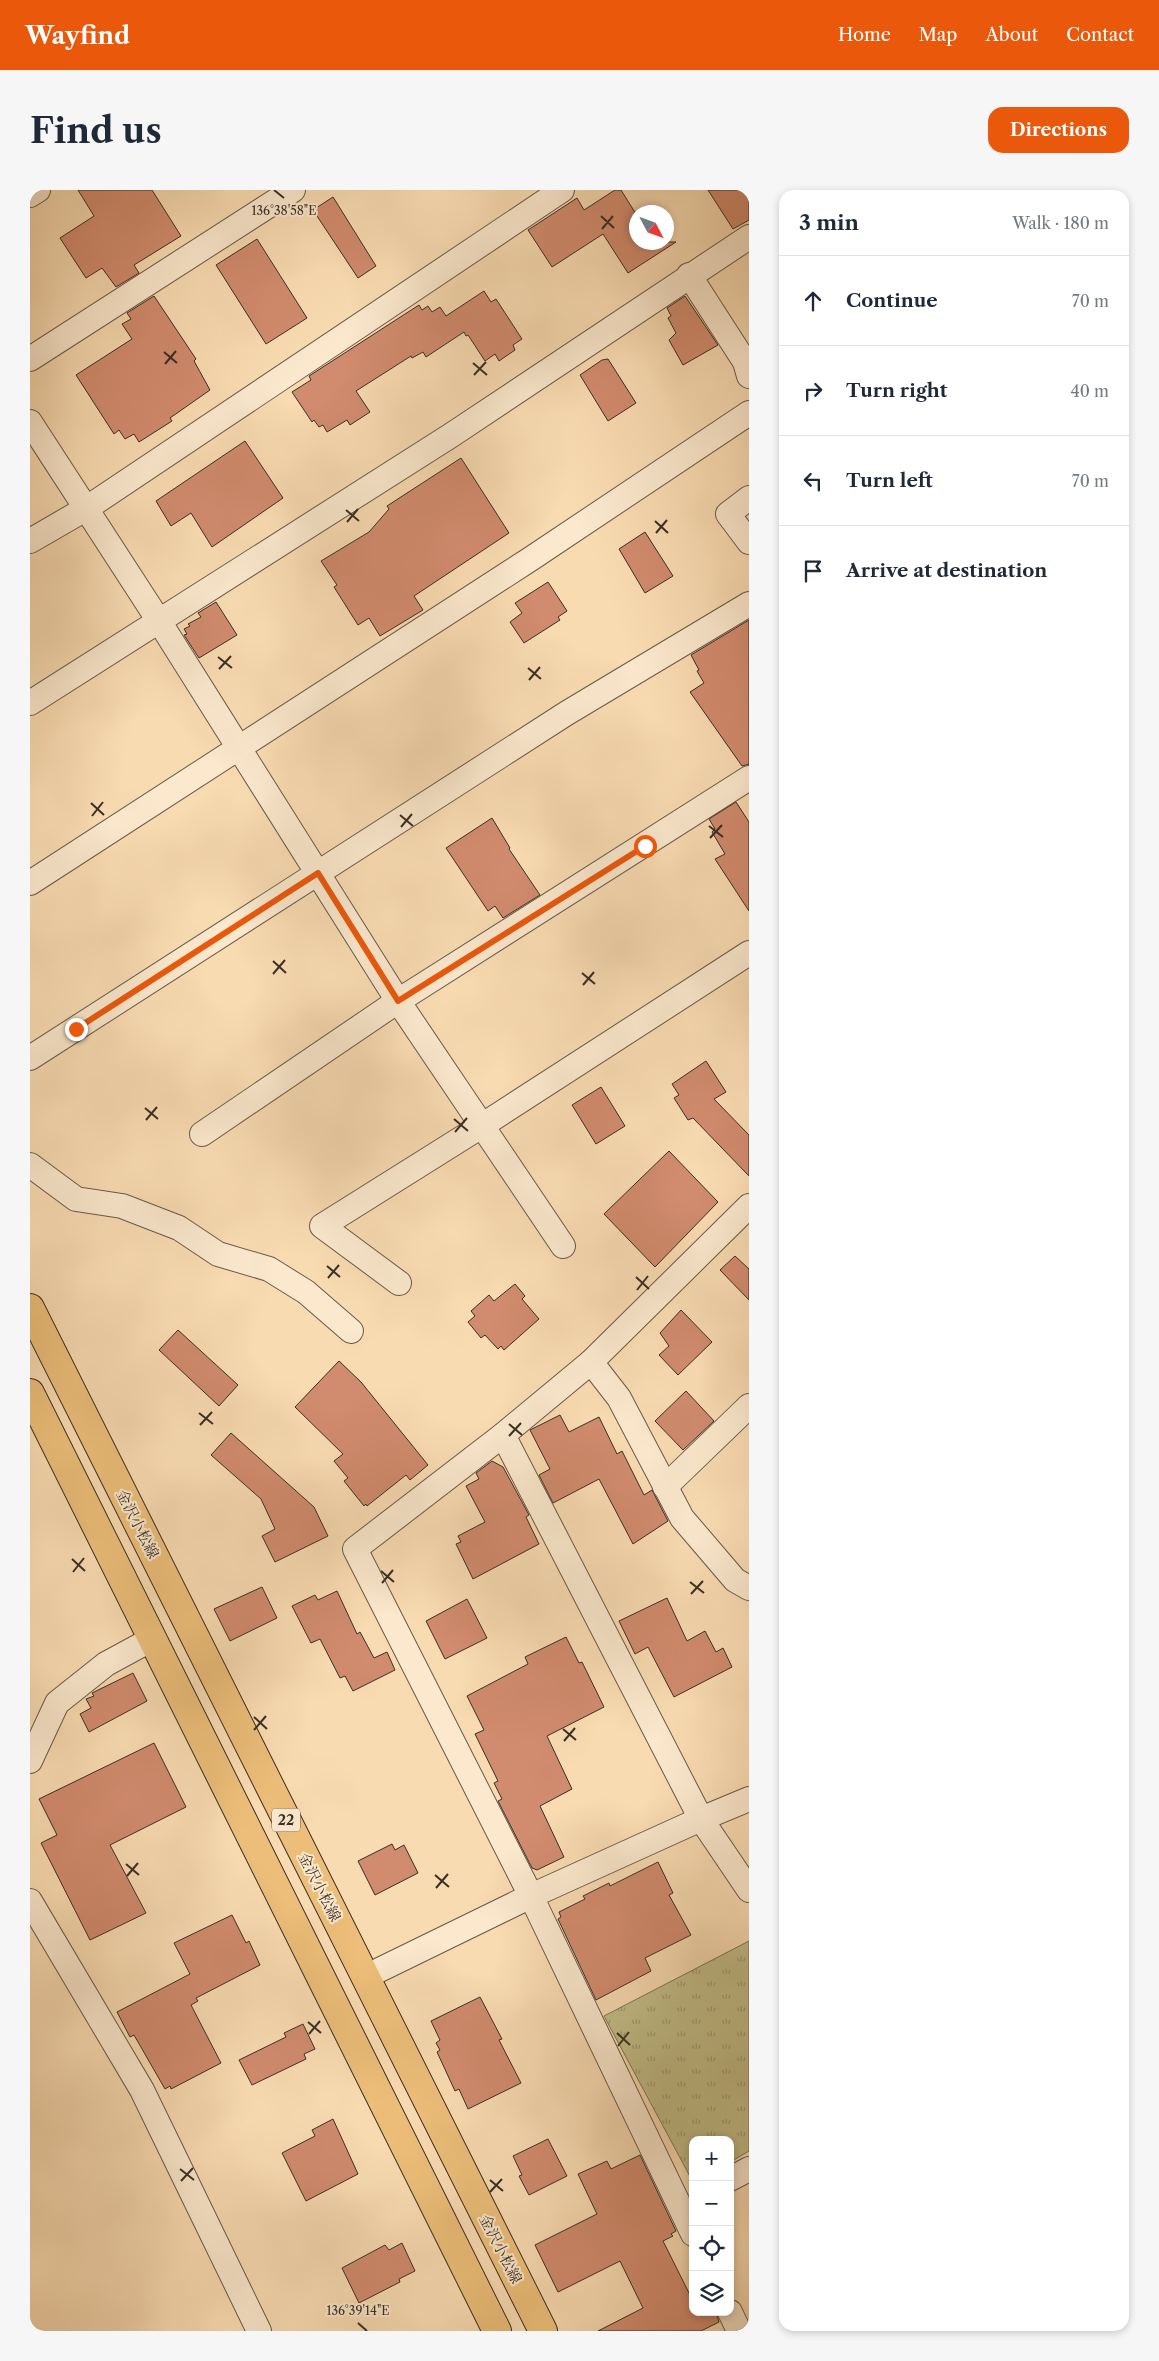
<!DOCTYPE html>
<html lang="en">
<head>
<meta charset="utf-8">
<style>
	body { margin:0; font-family:"Libre Caslon Text","Noto Serif JP",serif; background:#f6f6f7; color:#1f2937 }
	.controls { position:absolute; right:15px; bottom:15px; display:grid; overflow:hidden; border-radius:10px; box-shadow:0 2px 8px #0003 }
	.controls button { width:45px; height:45px; display:grid; place-items:center; padding:0; border:0; border-bottom:1px solid #e0e1e3; background:#fff; color:#1f2937; font:25px sans-serif }
	.compass { position:absolute; left:599px; top:15px; width:45px; height:45px; border-radius:50%; background:#fff; box-shadow:0 2px 8px #0003; rotate:131deg }
	.stop { position:absolute; width:15px; height:15px; margin:-11px; border:4px solid #ea580c; border-radius:50%; background:#fff }
	.stop.end { background:#ea580c; border-color:#fff; box-shadow:0 1px 5px #0008 }
	.list { margin:0; padding:0; list-style:none }
	h2 { display:flex; justify-content:space-between; align-items:center; height:65px; margin:0; padding:0 20px; font-size:21px }
	h2 small { font-size:16px; font-weight:400; color:#747a83 }
	.list li { display:grid; grid-template-columns:32px 1fr auto; gap:15px; align-items:center; box-sizing:border-box; height:90px; padding:0 20px; border-top:1px solid #e0e1e3 }
	.list b { display:block; font-size:19px; white-space:nowrap }
	.list em { font-size:16px; font-style:normal; color:#747a83 }
	.icon { flex:none; width:28px; height:28px; fill:none; stroke:currentColor; stroke-width:2; stroke-linecap:round; stroke-linejoin:round }
	.map { position:relative; flex:none; width:719px; height:2141px; overflow:hidden; border-radius:15px }
	header { display:flex; align-items:center; gap:30px; box-sizing:border-box; height:70px; padding:0 25px; background:#ea580c; color:#fff }
	header strong { font-size:24px }
	nav { display:flex; gap:28px; margin-inline-start:auto; font-size:18px }
	.intro { display:flex; align-items:center; justify-content:space-between; box-sizing:border-box; height:120px; padding:0 30px }
	h1 { margin:0; font-size:35px }
	.button { padding:12px 22px; border-radius:15px; background:#ea580c; color:#fff; font-size:18px; font-weight:700 }
	main { display:flex; gap:30px; padding:0 30px }
	aside { flex:1; background:#fff; border-radius:15px; box-shadow:0 2px 8px #0003 }
	.map>svg:first-child { display:block }
	.park { fill:url(#park-tufts); stroke:#7e7657 }
	.building { fill:#d18b6e; stroke:#392f25 }
	.lines { fill:none; stroke-linecap:round; stroke-linejoin:round }
	.street-casing { stroke:#695a48; stroke-width:26 }
	.primary-casing { stroke:#392f25; stroke-width:30 }
	.street { stroke:#fbe8cd; stroke-width:24 }
	.primary { stroke:#ecbe79; stroke-width:28 }
	.route { stroke:#ea580c; stroke-width:6 }
	.ticks { fill:none; stroke:#392f25; stroke-width:2 }
	.labels { text-anchor:middle; dominant-baseline:central; stroke-width:4; stroke-linejoin:round; paint-order:stroke }
	.shield { fill:#fbe8cd; stroke:#736657; stroke-width:1 }
	.shield-label { font-size:14px; font-weight:bold; fill:#392f25 }
	.street-label { font-size:15px; fill:#392f25; stroke:#fbe8cd }
	.ticks-label { font-size:12px; text-anchor:middle; fill:#392f25; stroke:#fbe8cd; stroke-width:4; stroke-linejoin:round; paint-order:stroke }
</style>
</head>
<body>
<header>
<strong>Wayfind</strong>
<nav><a>Home</a><a>Map</a><a>About</a><a>Contact</a></nav>
</header>
<div class="intro"><h1>Find us</h1><a class="button">Directions</a></div>
<main>
<div class="map">
<svg width="719" height="2141" viewBox="0 0 719 2141">
	<defs>
		<pattern id="park-tufts" width="24" height="20" patternUnits="userSpaceOnUse" patternTransform="scale(1.25)"><rect width="24" height="20" fill="#c2be89"/><path d="M3 7l-1-3M5 7V3M7 7l1-3M15 17l-1-3M17 17v-4M19 17l1-3" fill="none" stroke="#9f9b70"/></pattern>
	</defs>
	<rect width="100%" height="100%" fill="#f9dbb2"/>
	<filter id="stains"><feTurbulence type="fractalNoise" baseFrequency=".004" numOctaves="4"/><feColorMatrix values="0 0 0 0 .2 0 0 0 0 .09 0 0 0 0 .02 0 0 0 .5 -.17"/></filter>
	<radialGradient id="worn" r=".72"><stop offset=".6" stop-color="#630" stop-opacity="0"/><stop offset="1" stop-color="#630" stop-opacity=".3"/></radialGradient>
	<path class="park" d="M719 1751V1961L700 1972V1950H663V1992L574 1826Z"/>
	<g class="building">
		<path d="M48 0H122L151 46 104 75 109 83 86 97 72 78 56 88 30 48 64 26Z"/>
		<path d="M585 0H591L606 24V52H646L598 83 573 44 522 77 498 40 547 8 554 20Z"/>
		<path d="M678 0H719V30L703 39Z"/>
		<path d="M303 7 346 76 328 88 283 20Z"/>
		<path d="M227 49 277 128 236 154 186 75Z"/>
		<path d="M454 101 461 112 466 109 492 149 483 155 485 160 469 171 465 164 455 171 438 145 436 146 434 142 396 167 393 162 382 168 381 166 326 201 340 222 320 235 317 230 297 242 293 235 289 237 284 230 282 232 262 202 281 190 279 186 389 115 392 120 398 116 402 122 410 117 416 126Z"/>
		<path d="M124 106 166 169 164 171 180 200 140 228 142 231 109 252 104 244 95 249 89 240 84 244 46 185 102 149 92 134 101 129 97 123Z"/>
		<path d="M655 106 688 155 653 175 639 150 646 143 638 128 641 126 637 118Z"/>
		<path d="M578 169 606 213 578 231 550 185 572 170Z"/>
		<path d="M215 251 253 308 182 357 161 323 141 336 126 311Z"/>
		<path d="M431 268 479 343 384 406 393 420 350 446 339 428 328 435 304 397 307 395 291 371 339 342 359 319 357 316Z"/>
		<path d="M615 342 643 386 615 403 589 359Z"/>
		<path d="M518 392 537 421 528 427 530 430 494 453 480 432 492 423 485 413Z"/>
		<path d="M186 412 207 445 169 468 154 445 157 444 154 439 160 436 158 434 171 427 168 423Z"/>
		<path d="M719 430V574L712 576 660 502 674 493 667 481 669 480 661 465Z"/>
		<path d="M706 612 719 632V721L685 669 695 664 682 642 685 639 679 629Z"/>
		<path d="M462 628 480 658 479 659 510 705 473 728 465 716 458 721 416 658Z"/>
		<path d="M676 871 696 902 684 909 719 945V986L663 928 658 930 644 908 649 905 642 894Z"/>
		<path d="M571 897 595 936 566 954 542 915Z"/>
		<path d="M639 961 688 1012 625 1077 574 1024Z"/>
		<path d="M705 1066 719 1079V1110L690 1080Z"/>
		<path d="M485 1094 495 1106 492 1109 509 1129 474 1160 471 1156 468 1159 455 1145 451 1148 438 1132 445 1126 441 1121 459 1105 464 1111Z"/>
		<path d="M651 1120 682 1152 648 1185 629 1165 639 1156 630 1143Z"/>
		<path d="M148 1140 208 1195 189 1216 129 1160Z"/>
		<path d="M309 1171 331 1192 398 1275 380 1290 376 1285 337 1316 336 1314 334 1316 314 1291 318 1288 304 1271 313 1264 265 1217Z"/>
		<path d="M656 1201 684 1231 653 1260 625 1231Z"/>
		<path d="M530 1225 539 1242 569 1227 587 1264 592 1261 614 1305 622 1300 638 1331 603 1354 569 1289 523 1313 509 1285 520 1279 500 1240Z"/>
		<path d="M201 1243 284 1317 298 1346 245 1372 232 1346 245 1339 231 1309 181 1265Z"/>
		<path d="M462 1271 473 1277 499 1325 496 1327 509 1354 443 1389 426 1354 431 1352 428 1346 455 1332 436 1296 449 1289 446 1283Z"/>
		<path d="M232 1397 247 1428 200 1451 184 1419Z"/>
		<path d="M307 1401 327 1444 330 1442 344 1468 357 1462 365 1480 323 1501 315 1486 310 1488 290 1449 281 1453 262 1416 285 1405 288 1410Z"/>
		<path d="M637 1408 657 1451 675 1441 686 1462 693 1458 702 1477 644 1507 618 1457 605 1464 589 1431Z"/>
		<path d="M437 1409 457 1448 415 1469 396 1431Z"/>
		<path d="M536 1447 549 1473 552 1472 574 1517 517 1546 542 1599 510 1616 534 1667 507 1680 502 1678 468 1611 472 1609 464 1593 468 1591 445 1544 454 1540 437 1506 498 1474 495 1467Z"/>
		<path d="M103 1483 117 1511 59 1542 50 1524 61 1518 56 1509 64 1506 62 1503Z"/>
		<path d="M124 1553 156 1617 80 1655 116 1723 60 1750 11 1653 27 1645 9 1609Z"/>
		<path d="M362 1654 365 1660 374 1655 388 1683 345 1705 328 1671Z"/>
		<path d="M628 1672 643 1703 639 1705 661 1745 615 1768 621 1781 566 1810 528 1729 531 1727 529 1722 555 1709 553 1706 579 1693 580 1696Z"/>
		<path d="M202 1725 216 1753 219 1751 230 1775 166 1808 168 1811 161 1815 191 1873 141 1899 140 1896 135 1899 104 1845 100 1847 87 1822 160 1784 144 1753Z"/>
		<path d="M450 1807 472 1849 469 1850 491 1893 438 1919 429 1899 425 1901 407 1862 410 1860 406 1853 410 1850 401 1831Z"/>
		<path d="M273 1834 285 1859 274 1864 276 1869 222 1895 209 1870 256 1847 254 1843Z"/>
		<path d="M303 1929 328 1984 276 2011 252 1963 285 1946 282 1940Z"/>
		<path d="M518 1949 537 1986 499 2005 489 1986 492 1985 483 1966Z"/>
		<path d="M610 1965 646 2041 641 2044 643 2046 633 2051 660 2105 663 2104V2122H686L689 2132 671 2141H568L613 2118 590 2071 528 2102 505 2055 567 2024 548 1984 577 1971 581 1979Z"/>
		<path d="M372 2053 385 2081 369 2089 370 2092 329 2113 312 2078 355 2055 359 2060Z"/>
	</g>
	<g class="lines">
		<g class="street-casing">
			<g id="street">
				<path d="M0 5 8 0"/>
				<path d="M659 85 715 172 719 186"/>
				<path d="M0 169 263 0"/>
				<path d="M0 232 129 431 368 811 533 1056"/>
				<path d="M719 308 698 324 719 352"/>
				<path d="M0 351 57 318 532 0"/>
				<path d="M0 513 420 246 719 47"/>
				<path d="M0 693 499 370 719 223"/>
				<path d="M0 868 537 523 719 414"/>
				<path d="M172 944 368 811 719 588"/>
				<path d="M0 975 46 1009 92 1016 149 1038 188 1064 239 1079 276 1102 321 1141"/>
				<path d="M719 1016 561 1172 473 1245 671 1629 719 1609"/>
				<path d="M369 1093 292 1036 453 935 719 763"/>
				<path d="M561 1172 589 1208 652 1328 705 1390 719 1398"/>
				<path d="M473 1245 325 1359 501 1706 663 2044"/>
				<path d="M635 1297 719 1216"/>
				<path d="M0 1571 27 1513 76 1474 122 1449"/>
				<path d="M0 1711 112 1900 229 2141"/>
				<path d="M335 1787 501 1706 671 1629 719 1700"/>
				<path d="M700 1989 719 1979"/>
				<path d="M700 2122 709 2141"/>
			</g>
		</g>
		<g class="primary-casing">
			<g id="primary">
				<path d="M0 1118 513 2141"/>
				<path d="M0 1203 467 2141"/>
			</g>
		</g>
		<use href="#street" class="street"/>
		<use href="#primary" class="primary"/>
	</g>
	<g class="lines">
		<path class="route" d="M46 839 288 683 368 811 615 656"/>
	</g>
	<path class="ticks" d="M244 0 254 8M571 26 584 38M572 39 583 26M134 162 147 173M443 173 457 185M135 174 146 161M444 185 456 172M316 320 329 331M625 331 638 343M317 332 328 319M626 343 637 330M188 467 202 478M498 478 511 489M189 479 201 466M499 490 510 477M61 613 74 625M370 625 383 636M62 626 73 612M679 636 693 647M371 637 382 624M680 648 692 635M243 771 256 783M552 783 565 794M243 784 255 770M553 795 564 782M115 918 128 929M424 929 438 941M116 930 127 917M425 942 437 928M297 1076 310 1087M606 1087 619 1099M298 1088 309 1075M607 1100 618 1086M169 1223 183 1234M479 1234 492 1245M170 1235 182 1222M479 1246 491 1233M42 1369 55 1381M351 1381 364 1392M43 1382 54 1368M660 1392 674 1403M352 1393 363 1380M661 1404 673 1391M224 1527 237 1539M533 1539 546 1550M224 1540 236 1526M534 1551 545 1538M96 1674 109 1685M405 1685 419 1697M97 1686 108 1673M406 1698 418 1684M278 1832 291 1843M587 1843 600 1855M279 1844 290 1831M588 1856 599 1842M150 1979 164 1990M460 1990 473 2001M151 1991 163 1978M460 2002 472 1989M328 2133 337 2141"/>
	<g class="labels">
		<rect class="shield" x="242" y="1618.5" width="28" height="23" rx="4"/>
		<g class="shield-label">
			<text x="256" y="1630">22</text>
		</g>
		<g class="street-label">
			<text transform="translate(108 1334) rotate(63)">金沢小松線</text>
			<text transform="translate(290 1697) rotate(63)">金沢小松線</text>
			<text transform="translate(471 2059) rotate(63)">金沢小松線</text>
		</g>
	</g>
	<g class="ticks-label">
		<text x="254" y="25">136°38'58"E</text>
		<text x="328" y="2125">136°39'14"E</text>
	</g>
	<rect width="100%" height="100%" filter="url(#stains)"/>
	<rect width="100%" height="100%" fill="url(#worn)"/>
</svg>
<div class="controls">
<button>+</button>
<button>−</button>
<button><svg class="icon" aria-label="locate" viewBox="0 0 24 24"><circle cx="12" cy="12" r="6"/><path d="M12 2v4M12 18v4M2 12h4M18 12h4"/></svg></button>
<button><svg class="icon" aria-label="layers" viewBox="0 0 24 24"><path d="M12 4l9 5-9 5-9-5zM3 14l9 5 9-5"/></svg></button>
</div>
<svg class="compass" viewBox="-18 -18 36 36"><path d="M0-13l5 13h-10z" fill="#e53935"/><path d="M0 13l5-13h-10z" fill="#747a83"/></svg>
<div class="stop" style="left:615px;top:656px"></div>
<div class="stop end" style="left:46px;top:839px"></div>
</div>
<aside>
<h2>3 min<small>Walk · 180 m</small></h2>
<ul class="list">
<li><svg class="icon" aria-label="ahead" viewBox="0 0 24 24"><path d="M12 20V5M6 11l6-6 6 6"/></svg><div><b>Continue</b></div><em>70 m</em></li>
<li><svg class="icon" aria-label="right" viewBox="0 0 24 24"><path d="M7 20v-9h11M14 6l5 5-5 5"/></svg><div><b>Turn right</b></div><em>40 m</em></li>
<li><svg class="icon" aria-label="left" viewBox="0 0 24 24"><path d="M17 20v-9H6M10 6l-5 5 5 5"/></svg><div><b>Turn left</b></div><em>70 m</em></li>
<li><svg class="icon" aria-label="arrive" viewBox="0 0 24 24"><path d="M6 21V4h12l-3 4 3 4H6"/></svg><div><b>Arrive at destination</b></div></li>
</ul>
</aside>
</main>
</body>
</html>
